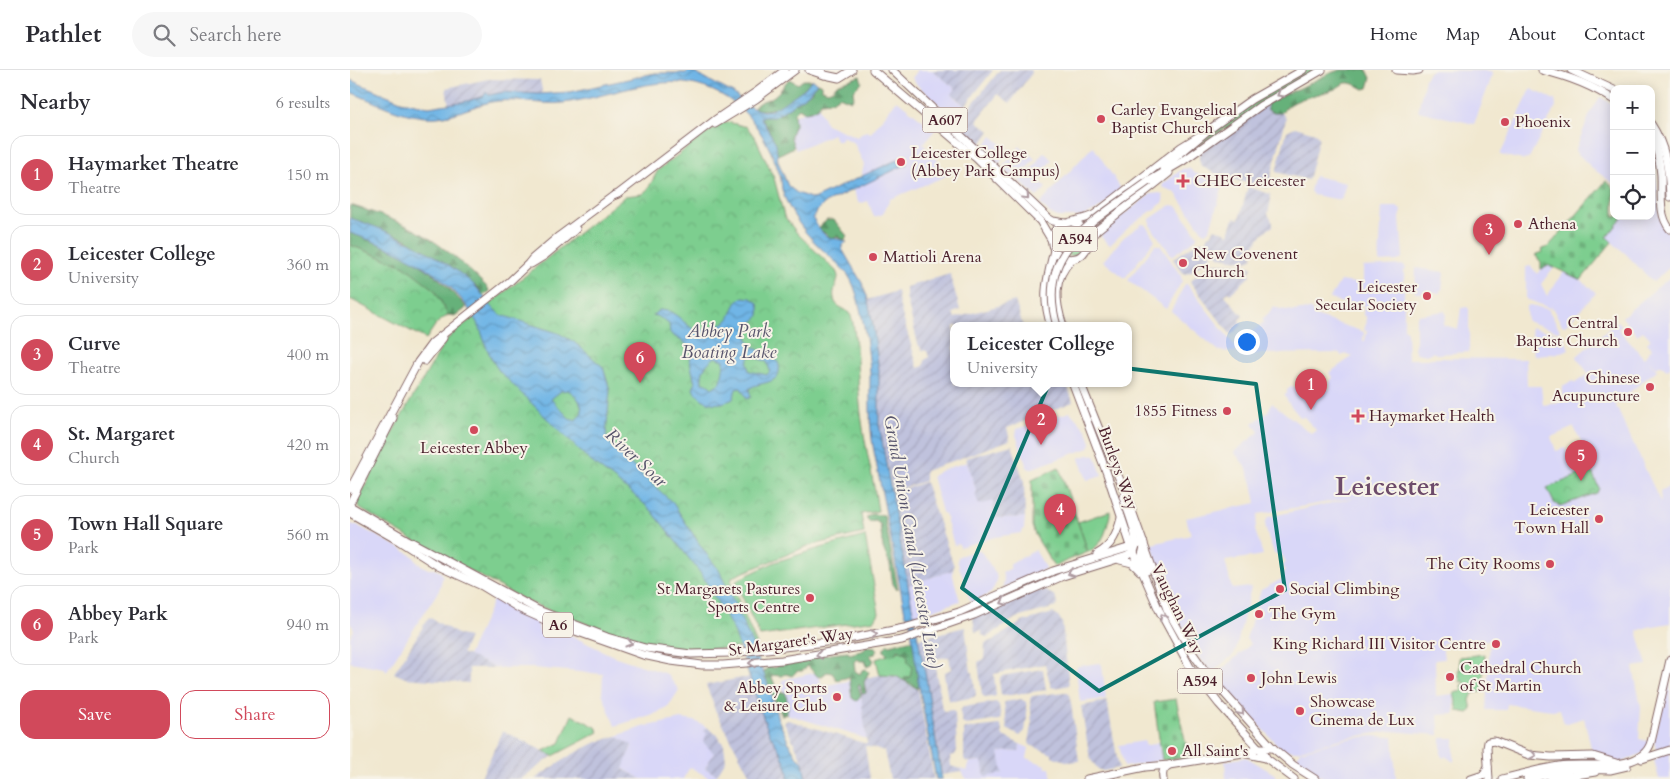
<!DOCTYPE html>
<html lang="en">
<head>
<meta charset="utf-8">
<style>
	body { margin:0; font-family:Cardo,serif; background:#f7f7f7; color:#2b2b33 }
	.controls { position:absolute; right:15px; top:15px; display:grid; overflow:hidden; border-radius:10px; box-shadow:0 2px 12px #0003 }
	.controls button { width:45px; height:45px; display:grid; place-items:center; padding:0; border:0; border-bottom:1px solid #e1e1e2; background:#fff; color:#2b2b33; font:25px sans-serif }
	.you { position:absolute; left:896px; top:271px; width:18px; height:18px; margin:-12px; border:4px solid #fff; border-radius:50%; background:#1a73e8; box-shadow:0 0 0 8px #1a73e833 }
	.badge { display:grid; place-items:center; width:32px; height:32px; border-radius:50%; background:#d1495b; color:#fff; font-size:16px; font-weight:700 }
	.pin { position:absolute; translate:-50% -41px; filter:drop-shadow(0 1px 2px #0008) }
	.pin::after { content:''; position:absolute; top:26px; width:18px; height:15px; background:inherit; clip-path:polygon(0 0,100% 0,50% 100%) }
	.popup { position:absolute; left:600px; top:252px; width:182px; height:65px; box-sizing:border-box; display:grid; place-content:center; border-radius:10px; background:#fff; filter:drop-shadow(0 1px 4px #0005); font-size:16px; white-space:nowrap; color:#7c7c81 }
	.popup b { font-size:19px; color:#2b2b33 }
	.popup::after { content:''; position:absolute; left:50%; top:100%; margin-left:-10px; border:10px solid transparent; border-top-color:#fff }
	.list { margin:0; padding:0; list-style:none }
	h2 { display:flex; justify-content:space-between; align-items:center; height:65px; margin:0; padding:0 20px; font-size:21px }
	h2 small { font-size:16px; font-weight:400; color:#7c7c81 }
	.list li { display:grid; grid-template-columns:32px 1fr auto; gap:15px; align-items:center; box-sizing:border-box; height:80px; margin:0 10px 10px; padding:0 10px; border:1px solid #e1e1e2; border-radius:15px }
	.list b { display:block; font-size:19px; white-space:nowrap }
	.list p { margin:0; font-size:16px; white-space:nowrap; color:#7c7c81 }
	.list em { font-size:16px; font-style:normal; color:#7c7c81 }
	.actions { display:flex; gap:10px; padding:15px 20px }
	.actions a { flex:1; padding:11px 0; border:1px solid #d1495b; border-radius:15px; text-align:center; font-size:18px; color:#d1495b }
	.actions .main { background:#d1495b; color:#fff }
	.icon { flex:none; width:28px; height:28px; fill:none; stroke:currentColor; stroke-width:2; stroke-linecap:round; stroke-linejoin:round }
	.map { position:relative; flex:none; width:1320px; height:709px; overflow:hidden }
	header { display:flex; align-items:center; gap:30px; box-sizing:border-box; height:70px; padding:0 25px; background:#fff; border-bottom:1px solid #e1e1e2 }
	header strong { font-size:24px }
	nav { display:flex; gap:28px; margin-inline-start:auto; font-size:18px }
	.search { width:350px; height:45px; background:#f7f7f7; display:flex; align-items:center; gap:12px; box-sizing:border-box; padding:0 18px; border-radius:28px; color:#7c7c81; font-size:19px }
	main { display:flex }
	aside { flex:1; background:#fff }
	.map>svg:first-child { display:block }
	.built { fill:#d9d7f8; fill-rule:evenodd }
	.industrial { fill:url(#industrial-furrows) }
	.green { fill:#7dce8f; stroke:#64765d }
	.forest { fill:url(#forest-firs); stroke:#586852 }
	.cemetery { fill:url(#cemetery-stones); stroke:#64765d }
	.park { fill:url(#park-crowns); stroke:#64765d }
	.water { fill:url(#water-waves); stroke:#5c6a88; fill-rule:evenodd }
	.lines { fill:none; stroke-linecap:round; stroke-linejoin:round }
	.major-casing { stroke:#846565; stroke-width:9 }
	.major { stroke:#fff; stroke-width:7 }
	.major-bridge-casing { stroke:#846565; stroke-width:9; stroke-linecap:butt }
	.major-bridge { stroke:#fff; stroke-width:7 }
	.oneway { stroke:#ae9aa0 }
	.marked { fill:none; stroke:#0f766e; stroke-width:4; stroke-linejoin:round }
	.poi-dot { fill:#d1495b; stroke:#f7f3e8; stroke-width:2 }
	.labels { text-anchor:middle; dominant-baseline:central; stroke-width:4; stroke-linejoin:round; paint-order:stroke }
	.shield { fill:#f7f3e8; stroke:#7e5f64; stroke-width:1 }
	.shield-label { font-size:15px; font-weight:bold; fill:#4a1f2b }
	.poi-label { font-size:16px; fill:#4a1f2b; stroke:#f7f3e8; text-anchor:start }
	.street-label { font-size:16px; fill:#4a1f2b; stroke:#f7f3e8 }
	.water-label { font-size:18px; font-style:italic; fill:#57546c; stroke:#f7f3e8 }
	.town-label { font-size:26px; font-weight:bold; fill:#6d4b6a; stroke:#f7f3e8 }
</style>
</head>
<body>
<header>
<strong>Pathlet</strong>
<div class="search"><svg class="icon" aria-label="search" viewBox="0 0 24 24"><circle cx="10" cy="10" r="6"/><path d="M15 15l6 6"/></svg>Search here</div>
<nav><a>Home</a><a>Map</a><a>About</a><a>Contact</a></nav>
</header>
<main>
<aside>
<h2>Nearby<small>6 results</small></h2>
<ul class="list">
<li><span class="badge">1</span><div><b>Haymarket Theatre</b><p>Theatre</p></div><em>150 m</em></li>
<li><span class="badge">2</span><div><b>Leicester College</b><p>University</p></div><em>360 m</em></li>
<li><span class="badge">3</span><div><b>Curve</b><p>Theatre</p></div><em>400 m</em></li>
<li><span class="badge">4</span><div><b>St. Margaret</b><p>Church</p></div><em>420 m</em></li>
<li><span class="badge">5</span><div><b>Town Hall Square</b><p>Park</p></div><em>560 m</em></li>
<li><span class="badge">6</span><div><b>Abbey Park</b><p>Park</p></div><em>940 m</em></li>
</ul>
<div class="actions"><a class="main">Save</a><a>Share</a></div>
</aside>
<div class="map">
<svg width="1320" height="709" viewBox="0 0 1320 709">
	<defs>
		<pattern id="industrial-furrows" width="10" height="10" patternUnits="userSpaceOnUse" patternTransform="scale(1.25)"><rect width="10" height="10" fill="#c0c2dd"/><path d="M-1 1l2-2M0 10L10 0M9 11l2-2" fill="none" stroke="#a6a6be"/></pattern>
		<pattern id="forest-firs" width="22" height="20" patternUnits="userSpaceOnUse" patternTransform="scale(1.25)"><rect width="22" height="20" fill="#66b17a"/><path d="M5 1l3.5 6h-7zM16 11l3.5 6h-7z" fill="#568f64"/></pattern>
		<pattern id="cemetery-stones" width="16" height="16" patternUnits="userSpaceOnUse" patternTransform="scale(1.25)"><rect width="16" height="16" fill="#7dce8f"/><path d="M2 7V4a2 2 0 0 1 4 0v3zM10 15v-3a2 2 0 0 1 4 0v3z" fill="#6eb07c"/></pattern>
		<pattern id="park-crowns" width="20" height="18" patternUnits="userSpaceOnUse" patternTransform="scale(1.25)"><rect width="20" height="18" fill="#7dce8f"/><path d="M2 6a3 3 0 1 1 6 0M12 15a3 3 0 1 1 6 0" fill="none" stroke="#6eb07c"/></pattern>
		<pattern id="water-waves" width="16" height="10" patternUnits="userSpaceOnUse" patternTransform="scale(1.25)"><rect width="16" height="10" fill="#6fb5e6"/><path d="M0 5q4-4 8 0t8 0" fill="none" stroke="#5d93bb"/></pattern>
	</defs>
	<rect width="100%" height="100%" fill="#f7f3e8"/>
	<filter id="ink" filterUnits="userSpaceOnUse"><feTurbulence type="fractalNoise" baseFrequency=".02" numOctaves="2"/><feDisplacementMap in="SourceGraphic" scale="10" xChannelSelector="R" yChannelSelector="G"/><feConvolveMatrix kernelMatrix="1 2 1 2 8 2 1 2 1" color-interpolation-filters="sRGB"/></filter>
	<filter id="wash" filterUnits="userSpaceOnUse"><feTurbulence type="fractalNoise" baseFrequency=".0096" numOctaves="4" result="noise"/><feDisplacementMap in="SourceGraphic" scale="20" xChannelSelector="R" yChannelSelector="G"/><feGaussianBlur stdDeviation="1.12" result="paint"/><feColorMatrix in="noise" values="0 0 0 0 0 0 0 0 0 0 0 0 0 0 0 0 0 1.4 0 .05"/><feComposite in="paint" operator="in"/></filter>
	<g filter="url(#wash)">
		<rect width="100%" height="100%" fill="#f1e8d0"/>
		<g class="built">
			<path d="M567 0H582L606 19 602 25 615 36 606 47H603L568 16 562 8Z"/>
			<path d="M1082 0 1141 1 1142 4 1140 12 1124 54 1068 41 1075 9 1078 3Z"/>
			<path d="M1181 19 1205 30 1206 36 1179 88 1173 90 1150 85Z"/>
			<path d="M1250 27 1264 35V114L1242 98 1225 81 1240 44Z"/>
			<path d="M547 30 585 60 573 74 586 88 596 106 540 129 533 144 524 147 518 131 509 134 503 120 516 114 512 103 514 95 504 73 492 67 490 71 486 70 483 64 446 80 434 51 468 35 476 54 507 67 516 61 521 63Z"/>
			<path d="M642 66 660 81 648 95 632 80Z"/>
			<path d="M1301 75 1305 89 1309 144 1313 156 1320 165V197L1303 212 1276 184 1256 167 1274 146H1301Z"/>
			<path d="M670 76 685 89 666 111 653 100V96Z"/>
			<path d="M743 76 770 117 768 124 747 140 732 147H708L700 144 690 134Z"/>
			<path d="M694 82 702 90 687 109 696 118 687 127 669 111 688 92 687 91Z"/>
			<path d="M839 98 844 103 857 107 873 116 860 159 855 163 853 162 825 122 812 117 813 114 832 99Z"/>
			<path d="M964 106 996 113 991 130 963 125 960 121Z"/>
			<path d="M810 123 813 125 814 132 778 158 760 175 751 167 752 163 770 147 801 124Z"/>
			<path d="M821 135 827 136 847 165 846 169 822 186 800 155V149Z"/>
			<path d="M1032 137H1047L1052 141 1050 148 1053 187 1048 191 1029 192Z"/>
			<path d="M792 154 796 155 805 170 775 208 753 191 774 167Z"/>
			<path d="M805 175H810L831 206 832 211 816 239 778 210Z"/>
			<path d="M1054 195 1056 199 1054 201V229L1056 234 1054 237V258L1057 261 1058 289H1078L1082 288 1176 289 1177 316H1191L1193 335 1208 333 1214 328 1212 316 1223 311 1225 313 1239 304 1226 287 1268 251 1272 255 1268 259 1294 288 1302 278 1297 273 1301 269 1293 261 1287 265 1272 247 1320 207V297L1317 300 1311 295 1306 298 1297 290 1307 300 1265 334 1311 433 1310 421 1320 415V553L1298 557 1287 561 1297 595 1283 597 1291 637 1289 669 1301 672 1297 681 1269 694 1243 686 1234 648 1214 654 1210 639 1202 640 1157 634 1156 640H1136L1140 570 1092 573 1094 589 1085 590 1086 626 1104 624 1105 644 1088 645 1089 665 1041 661 995 668 947 681 932 680 864 606 901 574 896 569 911 520 932 509 935 500 933 496 936 492 932 485 924 483 917 464 915 454 918 447 1008 427 908 444 905 460 913 485 875 491 882 519 901 517 886 579 884 584 861 603 846 583 826 548 807 504 809 503 802 474 841 465 836 448 906 433 902 413 896 397 884 382 909 362 903 353 917 343 922 333 962 364 966 360 954 347H950L940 335 935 327V324H937V320L941 317 980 319V312L983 307 979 303 1003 286 996 284 991 286 990 283 902 284 894 280 890 274V272L914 252 912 249 919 243 923 236 930 239 943 241 961 239 965 246 1014 262 1013 271H1015L1017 261 1014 260 1017 251 1016 250V246L1013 245 1014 235 989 232 980 229V228L990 211 1013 214V197ZM1224 357 1243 396 1226 403 1215 378 1206 381 1201 367Z"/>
			<path d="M1199 195 1204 197 1191 214 1197 226 1214 202 1231 210 1246 223 1215 256 1212 255 1201 235 1202 239 1176 229V197L1181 196 1187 204 1191 199Z"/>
			<path d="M1066 198 1094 202 1092 220H1090V223H1065Z"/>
			<path d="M835 214H837L888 280 885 282 869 281 821 241Z"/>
			<path d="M1179 235 1198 239 1210 260 1207 261 1177 251 1176 237Z"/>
			<path d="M1117 237 1119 239V282L1087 284 1082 282 1077 285 1066 283 1064 278 1066 271V248L1068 245 1095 241 1096 246 1093 255 1108 259 1111 238Z"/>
			<path d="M1181 257 1213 265 1219 279 1209 283 1184 286Z"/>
			<path d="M720 342 737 361 741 373 739 378 680 399 677 397 666 365 667 359Z"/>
			<path d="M738 385H745L752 405 737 410 729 388Z"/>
			<path d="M617 392 627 423 626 424 643 430 644 448 675 447 674 459 671 463 645 467 610 477 609 474 604 475 595 445 592 442 582 406 592 400Z"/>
			<path d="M0 454 8 456 50 478 63 486 68 493 78 499H84L91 502 93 506 89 520 36 602 35 598 0 592V567L4 559 0 553Z"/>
			<path d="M628 480 632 483 646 504 647 511 641 523 621 533 607 490 609 486Z"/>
			<path d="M685 480 696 498 686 504 653 518 654 509 652 503 661 498 659 495Z"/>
			<path d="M603 500V506L610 531 565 546 563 542 558 515Z"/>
			<path d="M144 528 188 552 189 562 195 565 201 559 214 562 263 586 317 604 329 620 318 637 307 643 265 656 252 623 253 604 183 598H146L118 586Z"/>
			<path d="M749 593 752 595 756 629 730 632 726 599 728 596Z"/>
			<path d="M468 602 472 616 509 609 517 669 436 644 432 610Z"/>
			<path d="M1320 606V709H1309L1304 690 1308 688 1304 671Z"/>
			<path d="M331 649 345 651 357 657 354 661 357 663 364 683 355 698 367 705 364 709H361L340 697 333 709H291L272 698 282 676 266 666 293 657Z"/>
			<path d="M1022 666 1043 667 1046 709H977L951 697 945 692 950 681 996 669Z"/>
			<path d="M1091 668H1104V692L1095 686 1094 688 1091 686Z"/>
			<path d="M794 671 796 676 808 672 812 690 774 697 769 675Z"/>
			<path d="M670 674 679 678 677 688 695 695 696 698H700L702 709H617L611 702 610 699 617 701 620 692 632 691 652 704 649 683 657 681 669 682Z"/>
			<path d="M896 687 926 705 924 709H876L875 691Z"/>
		</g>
		<g class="industrial">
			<path d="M582 0H643L615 36 602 24 606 19Z"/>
			<path d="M650 0H681V4L660 33 648 24 627 51 640 61 629 77 609 57 608 52Z"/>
			<path d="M138 9 190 10 193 25 99 36 96 18Z"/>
			<path d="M916 34 929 38 936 49 918 118 878 108 866 104 851 96 849 89V82Z"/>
			<path d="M945 57 965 63 969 67 958 110 926 102 937 61Z"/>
			<path d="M898 117 920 124 921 129 918 144 923 153V156L913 163 904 176 902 188 900 190 895 191 870 187 856 169 862 163 865 158 879 164 884 148 889 149Z"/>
			<path d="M849 171H853L861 182V187L839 203 834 204 823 189Z"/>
			<path d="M864 193 890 194 899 196 902 198 899 202 901 205 880 224 878 222 875 225 893 246 889 250 892 255 881 265 841 213 842 209Z"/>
			<path d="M600 204 610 240 603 243 605 248 665 231 673 256H604V314H717L723 332 657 358 660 370 575 401V411L543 421 530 360 528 287 517 230 547 221 549 234 568 298 574 296 575 290 579 287 577 281 572 280 568 274 556 227V217Z"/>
			<path d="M662 375 674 411 675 447 644 448 643 431 629 435 625 424 627 423 616 388Z"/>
			<path d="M575 412 604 496 603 500 558 515 543 423Z"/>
			<path d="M687 520 696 521 705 526 707 534 706 537 666 548 637 567 632 565 631 561 625 562 623 547Z"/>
			<path d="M703 543 708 546 712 552 719 615 705 618 701 617 695 594 644 604 646 626 636 628 632 625 628 592 634 589 635 573 643 570 672 552Z"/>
			<path d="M79 547 109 565 119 567 112 583 146 598H119V613L55 608 44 603Z"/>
			<path d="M615 557 621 602H623L626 625 624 627 604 631 598 630 594 605 595 602 601 599 599 587 584 589 592 639 594 641 603 640 605 643 607 681 605 685 600 686 601 696 610 699 611 702 592 705 578 617 568 569Z"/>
			<path d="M693 599 696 620 653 626 651 625 649 611 651 606Z"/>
			<path d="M536 604 552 608 568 619 584 709H540L534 681 515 676 520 709H456L453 692 434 652 438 650 517 674 509 609Z"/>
			<path d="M392 608H399L419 663 431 683 438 701V709H402L364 638 363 633 356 615Z"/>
			<path d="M715 622 719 623 720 626 729 691 720 692 709 689 702 686V684L680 675 679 672 682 655 680 629 682 626Z"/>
			<path d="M671 629 676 632 677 647 675 661 670 666 657 659 654 633 655 632Z"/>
			<path d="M757 631 769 698 753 701 748 699 740 689 731 636Z"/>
			<path d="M646 632 649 635 651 648 649 650 616 655 612 653 610 641 613 637Z"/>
			<path d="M649 655 651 656 653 666 670 674 669 682 657 681 649 683 653 703 635 707 632 691 617 692 614 689V659Z"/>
			<path d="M357 657 367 665 374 675 376 690 367 705 355 698 364 683 353 672 357 663 354 661Z"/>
			<path d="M153 661 203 686 171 709H130Z"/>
			<path d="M266 666 282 675 273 699 291 709H185L221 685 247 672Z"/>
		</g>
		<g class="green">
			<path d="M958 0H969L838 82C876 51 915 24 958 0Z"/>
			<circle cx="720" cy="171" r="15"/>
			<path d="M760 441V445C756 461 754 474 738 482L728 452Z"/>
			<path d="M515 466 529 543 525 550 410 566 386 513 387 510 425 492 467 479Z"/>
			<path d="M561 577 568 619 546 606 530 605 526 589Z"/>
			<path d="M1135 584 1132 622 1123 623 1120 630 1122 640 1118 643 1108 641 1104 623 1112 621 1111 615 1114 614 1113 611 1110 612 1108 600H1110L1109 587Z"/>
			<path d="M222 645 246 657 249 662 203 686 193 681 210 673Z"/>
		</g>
		<g class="forest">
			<path d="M991 0H1017L1021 8 1018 18 1014 19C1010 17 1004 13 999 13 994 12 989 17 985 19 967 26 943 27 931 43H924L918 40 917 34 941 21 948 19 980 3Z"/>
			<path d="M510 6 512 12 503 21 504 27 501 31 489 26 482 31 471 32C468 39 463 41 455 42L449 38 444 43 445 55 441 64V68L444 77 428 85 419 60 410 47 429 44 461 22 467 13 472 15V19L478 21 483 19 487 14Z"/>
			<path d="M439 9 448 14 453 10H461C450 26 423 46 404 38 408 31 414 31 421 28 430 23 433 15 439 9Z"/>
			<path d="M0 135C16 140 32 145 48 152 83 166 111 191 138 218L139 221 133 226 128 218 104 199 56 169 0 148Z"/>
			<path d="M477 150H484L497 166 495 170 487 167 481 168 468 158Z"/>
			<path d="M0 163C51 180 81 195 116 237L115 239 106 246 98 245 83 219 54 196 0 175Z"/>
			<path d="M521 444 534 445 548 519 547 520 543 514 540 495 533 478 530 455 526 451 520 452 517 450V447Z"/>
			<path d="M559 570H564L567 594C565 603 572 611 567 619L562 613 554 610 555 607H560L562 597 558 592 557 584 548 580 545 584 537 585 534 581V578L538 574 540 575Z"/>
			<path d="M516 576 526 577 528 580 525 584 520 585 524 591 518 597 516 596 514 591H510L507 589 504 592 505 601 510 604 512 600 516 599 519 602 514 612 516 623 512 624 510 614 508 615 511 626 507 631 503 629 502 627 499 607 487 610 482 603 477 602 472 606 468 607 458 596 452 601H447L442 606 436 604 431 606 421 605 427 620 430 623 435 622 436 624 438 638 436 644 432 646 413 603 419 596 425 598 429 595H433L441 591 449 592 464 586 498 582 500 584 514 580Z"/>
		</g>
		<g class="cemetery">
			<path d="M1256 111 1264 118V146H1274L1257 167 1262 172 1231 210 1199 195 1191 199V192L1185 185 1193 182 1192 179 1198 177Z"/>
			<path d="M709 397 738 482 704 496 685 465 682 456V410Z"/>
			<path d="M826 629 839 688 812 690 804 632Z"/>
		</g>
		<g class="park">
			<path d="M378 52 397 57 406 69 424 108 434 146 447 163 486 201 488 206C488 214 482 220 484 228 486 242 500 234 503 253 508 280 507 307 510 334 513 370 523 405 528 441L511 444 514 463 458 476 382 507 381 513 407 575 387 578 327 580 256 561 178 532 61 469 9 438 7 432 47 354 93 275 101 265 275 126 292 124 298 119 308 100 357 63 371 54Z"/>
			<path d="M0 175 54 196 84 219 98 245 86 254 76 269 0 229Z"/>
			<path d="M1241 400 1249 418 1247 423 1210 436 1204 433 1197 418Z"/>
		</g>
		<g class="water">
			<path d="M339 0 383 23 402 38 413 41 421 40 429 36 455 18 462 9 467 13 458 24 429 44 424 47H410L426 73 428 91 438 116 447 123 463 129 553 87 557 94 475 133 468 140 463 148C466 155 473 166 481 168 487 169 491 169 497 172L492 175V179L512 213 517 226 523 255 529 300V354L563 542 565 545 564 548 576 607 592 709H586L568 611 560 551 555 543 523 376C519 352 520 328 520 304 519 280 514 254 508 230 506 222 503 212 498 205 484 188 464 175 451 156 444 147 437 134 433 123 431 118 432 111 430 105 415 62 393 27 346 15 304 5 255 28 213 33 191 35 169 29 147 31 131 33 115 41 99 45 65 54 31 34 0 22V10L51 31 79 37 117 31 134 26 136 22 139 25 154 22 188 24 220 22 305 3H336Z"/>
			<path d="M0 148C44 162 83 181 120 211 132 221 138 236 151 245L208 263 224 272 253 297 260 320 256 366 264 379 323 433 352 478 369 500 398 564 418 614 428 649 439 673 447 687 453 692 456 709H438V701L431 683 419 663 410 639 384 561 352 505 302 441 283 424 239 390 150 302C144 294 140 286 136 276 133 268 131 258 126 251 100 203 49 180 0 163ZM218 320C226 325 232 332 232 342L226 350 219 348 201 329 211 321Z"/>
			<path d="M393 227 401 228 408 233C412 247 408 248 397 256 392 291 438 276 428 306 420 315 408 312 399 319L401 327 397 329 391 318 386 319C385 321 385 324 384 327 383 330 381 330 378 331 364 337 351 332 343 319L345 314 340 291 342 280C336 272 328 270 320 263L319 254 309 247 303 245 309 240C328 240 332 254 347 261 354 260 377 255 380 247 384 238 384 233 393 227ZM403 286 417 292 420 301 417 305 399 301 397 292 400 287ZM365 287 374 290C374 297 372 304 371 312L362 318 358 314 352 313C351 300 355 295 365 287Z"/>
		</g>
	</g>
	<g filter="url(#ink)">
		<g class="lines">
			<g class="major-casing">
				<g id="major">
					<path d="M459 0 474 5"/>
					<path d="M470 0 475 5 489 8 502 0"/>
					<path d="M523 0 626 88 690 151 702 171"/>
					<path d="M542 0 698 148 703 151 715 153"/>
					<path d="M1046 0 1062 1 1069 0"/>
					<path d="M1192 0C1217 6 1243 16 1264 30"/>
					<path d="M1221 0 1264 20"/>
					<path d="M365 54 406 29 445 0"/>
					<path d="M1301 54C1316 77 1319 100 1320 127"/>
					<path d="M1301 66C1307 78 1310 92 1311 105 1312 122 1308 145 1320 159"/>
					<path d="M813 98 857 61 902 29 953 0"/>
					<path d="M799 111 833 91 910 36 972 0"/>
					<path d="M724 153C736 157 743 169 735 181 725 197 698 186 702 167 706 149 730 153 745 144L831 77 857 61"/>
					<path d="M739 170 747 160 819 103"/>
					<path d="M181 194 194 186 226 159"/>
					<path d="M701 256C691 225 697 210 704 180"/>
					<path d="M713 256C705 231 702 210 722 189"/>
					<path d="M75 291 93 268"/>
					<path d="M723 314 757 404 781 476 809 540 840 597 869 634 915 685 916 688 944 709"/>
					<path d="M731 314 763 394 776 424 817 539 839 578 858 605 923 678 943 695 965 709"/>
					<path d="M0 419 68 292 82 273 159 212 178 194 182 189 209 166 263 126 268 124 365 50 406 22 435 0"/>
					<path d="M773 427C777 440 789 466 785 479"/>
					<path d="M0 433 43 348"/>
					<path d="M0 436 56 469 188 540 257 567 295 578 341 584 381 583 460 574 498 569 554 558 609 542 703 501 794 473"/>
					<path d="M0 443 49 471 88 496 132 516 170 539 197 551 293 585 321 591 352 595H373L432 590 552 570 624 545 713 506 777 486 784 482"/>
					<path d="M794 477 792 485 797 501"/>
					<path d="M747 484C762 476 767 464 771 448"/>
					<path d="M770 490 782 493 790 501"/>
					<path d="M893 683 916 688"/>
					<path d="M1292 689 1320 680"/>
					<path d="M737 709 795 697 819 695 893 683 908 678H923"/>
					<path d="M813 709C812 702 813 699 819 695"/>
					<path d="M1121 709 1133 705 1138 697"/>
					<path d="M1139 709 1137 678 1138 672 1144 671 1179 685 1201 687 1243 686 1266 693"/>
					<path d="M1152 709C1171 704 1190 699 1209 696 1234 692 1292 704 1301 672L1320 590"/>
					<path d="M1177 709 1222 699 1260 700 1277 696"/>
					<path d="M1201 709 1245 702"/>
				</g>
			</g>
			<use href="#major" class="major"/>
			<g class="major-bridge-casing">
				<path id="major-bridge" d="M707 256C684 179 746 150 799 111"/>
			</g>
			<use href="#major-bridge" class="major-bridge"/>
		</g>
		<defs><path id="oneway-chevron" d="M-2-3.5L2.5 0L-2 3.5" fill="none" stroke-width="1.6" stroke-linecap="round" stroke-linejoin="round" transform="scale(1.25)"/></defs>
		<g class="oneway">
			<use href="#oneway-chevron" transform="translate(930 24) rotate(150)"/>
			<use href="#oneway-chevron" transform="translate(676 126) rotate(44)"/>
			<use href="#oneway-chevron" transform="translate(721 503) rotate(161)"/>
			<use href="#oneway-chevron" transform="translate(654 532) rotate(156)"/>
			<use href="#oneway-chevron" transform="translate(813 547) rotate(-118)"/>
			<use href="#oneway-chevron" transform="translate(524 564) rotate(-10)"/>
			<use href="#oneway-chevron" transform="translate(279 573) rotate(16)"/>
			<use href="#oneway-chevron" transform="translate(469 585) rotate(169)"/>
			<use href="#oneway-chevron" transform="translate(402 593) rotate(176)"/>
			<use href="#oneway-chevron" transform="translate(891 642) rotate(49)"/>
			<use href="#oneway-chevron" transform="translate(1183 685) rotate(10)"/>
		</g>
	</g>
	<path class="marked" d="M709 290 906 314 935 520 749 621 612 518Z"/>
	<g class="poi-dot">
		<circle cx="751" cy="49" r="5"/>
		<circle cx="1155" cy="52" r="5"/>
		<circle cx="551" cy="92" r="5"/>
		<path d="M830.5 103.5h5v5h5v5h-5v5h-5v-5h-5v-5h5z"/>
		<circle cx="1168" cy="154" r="5"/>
		<circle cx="523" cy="187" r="5"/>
		<circle cx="833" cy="193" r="5"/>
		<circle cx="1077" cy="226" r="5"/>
		<circle cx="1278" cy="262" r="5"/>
		<circle cx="1300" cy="317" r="5"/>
		<circle cx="877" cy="341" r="5"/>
		<path d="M1005.5 338.5h5v5h5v5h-5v5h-5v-5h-5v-5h5z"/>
		<circle cx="124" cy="360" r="5"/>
		<circle cx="1249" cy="449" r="5"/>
		<circle cx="1200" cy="494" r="5"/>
		<circle cx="930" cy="519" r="5"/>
		<circle cx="460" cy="528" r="5"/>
		<circle cx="909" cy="544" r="5"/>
		<circle cx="1146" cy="574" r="5"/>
		<circle cx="1100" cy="607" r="5"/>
		<circle cx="901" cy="608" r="5"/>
		<circle cx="487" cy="627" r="5"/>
		<circle cx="950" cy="641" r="5"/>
		<circle cx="822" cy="681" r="5"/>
	</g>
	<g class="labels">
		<g class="shield">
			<rect x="572.5" y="37.5" width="45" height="25" rx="4"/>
			<rect x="702.5" y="156.5" width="45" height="25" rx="4"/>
			<rect x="193" y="542.5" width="30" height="25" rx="4"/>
			<rect x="827.5" y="598.5" width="45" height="25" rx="4"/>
		</g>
		<g class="shield-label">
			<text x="595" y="50">A607</text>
			<text x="725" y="169">A594</text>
			<text x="208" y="555">A6</text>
			<text x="850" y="611">A594</text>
		</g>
		<g class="poi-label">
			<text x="761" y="40">Carley Evangelical<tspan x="761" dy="18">Baptist Church</tspan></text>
			<text x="1165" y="52">Phoenix</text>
			<text x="561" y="83">Leicester College<tspan x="561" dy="18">(Abbey Park Campus)</tspan></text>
			<text x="844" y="111">CHEC Leicester</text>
			<text x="1178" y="154">Athena</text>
			<text x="843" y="184">New Covenent<tspan x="843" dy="18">Church</tspan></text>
			<text x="533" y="187">Mattioli Arena</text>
			<text x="1067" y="217" text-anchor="end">Leicester<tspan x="1067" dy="18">Secular Society</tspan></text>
			<text x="1268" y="253" text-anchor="end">Central<tspan x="1268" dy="18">Baptist Church</tspan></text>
			<text x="1290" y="308" text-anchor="end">Chinese<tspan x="1290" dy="18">Acupuncture</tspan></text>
			<text x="867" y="341" text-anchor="end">1855 Fitness</text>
			<text x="1019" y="346">Haymarket Health</text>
			<text x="124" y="378" text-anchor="middle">Leicester Abbey</text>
			<text x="1239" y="440" text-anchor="end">Leicester<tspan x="1239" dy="18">Town Hall</tspan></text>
			<text x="1190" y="494" text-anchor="end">The City Rooms</text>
			<text x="450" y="519" text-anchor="end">St Margarets Pastures<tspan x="450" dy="18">Sports Centre</tspan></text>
			<text x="940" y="519">Social Climbing</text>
			<text x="919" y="544">The Gym</text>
			<text x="1136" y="574" text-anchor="end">King Richard III Visitor Centre</text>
			<text x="1110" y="598">Cathedral Church<tspan x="1110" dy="18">of St Martin</tspan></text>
			<text x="911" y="608">John Lewis</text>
			<text x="477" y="618" text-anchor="end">Abbey Sports<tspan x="477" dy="18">&amp; Leisure Club</tspan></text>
			<text x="960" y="632">Showcase<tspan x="960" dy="18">Cinema de Lux</tspan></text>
			<text x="832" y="681">All Saint's</text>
		</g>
		<g class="street-label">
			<text transform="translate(768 398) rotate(70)">Burleys Way</text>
			<text transform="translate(827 539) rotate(64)">Vaughan Way</text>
			<text transform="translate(441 572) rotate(-8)">St Margaret's Way</text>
		</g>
		<g class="water-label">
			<text x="379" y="261">Abbey Park<tspan x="379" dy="21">Boating Lake</tspan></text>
			<text transform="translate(286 388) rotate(43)">River Soar</text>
			<text transform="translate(562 472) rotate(80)">Grand Union Canal (Leicester Line)</text>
		</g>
		<g class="town-label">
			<text x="1037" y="416">Leicester</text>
		</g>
	</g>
</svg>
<div class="controls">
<button>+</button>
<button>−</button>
<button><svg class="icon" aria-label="locate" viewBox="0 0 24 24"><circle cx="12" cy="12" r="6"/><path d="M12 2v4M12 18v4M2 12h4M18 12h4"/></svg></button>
</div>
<div class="you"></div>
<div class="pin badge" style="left:961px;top:340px">1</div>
<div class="pin badge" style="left:691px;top:375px">2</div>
<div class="popup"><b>Leicester College</b>University</div>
<div class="pin badge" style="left:1139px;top:185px">3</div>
<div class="pin badge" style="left:710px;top:465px">4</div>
<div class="pin badge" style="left:1231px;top:411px">5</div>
<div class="pin badge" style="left:290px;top:313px">6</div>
</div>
</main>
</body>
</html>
